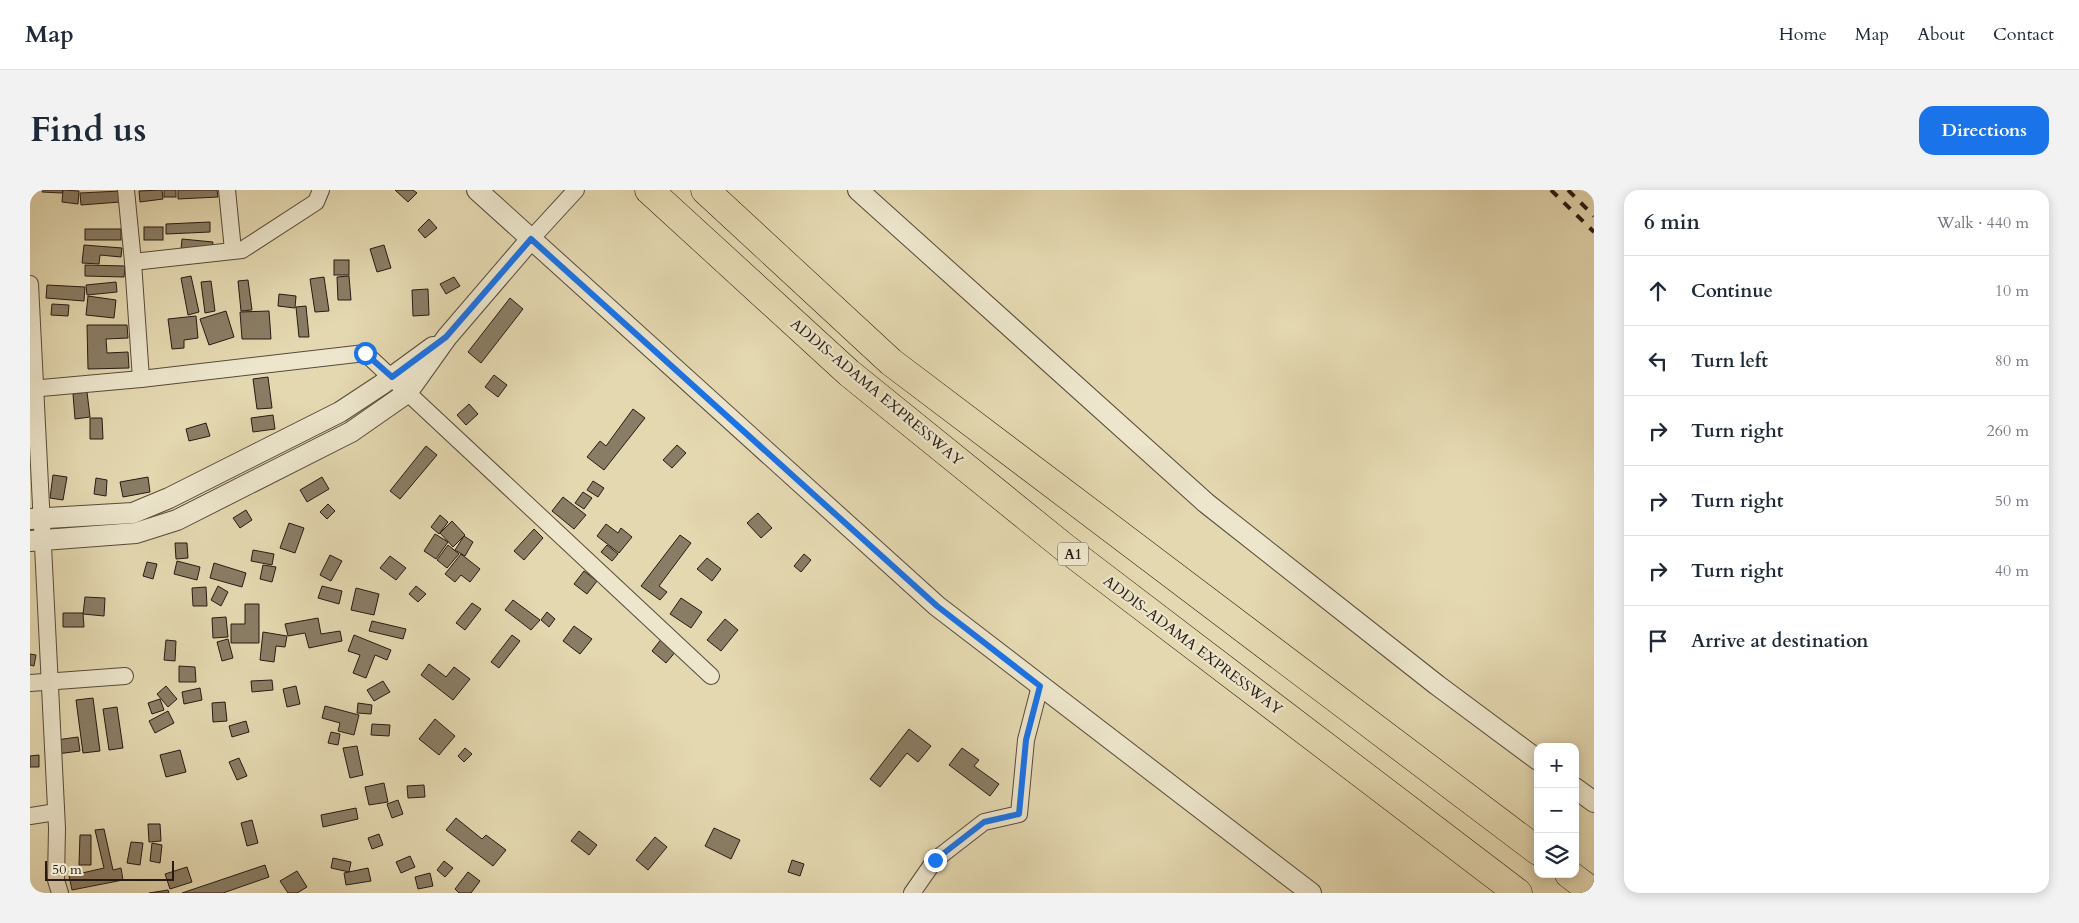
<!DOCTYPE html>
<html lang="en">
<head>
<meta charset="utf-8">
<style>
	body { margin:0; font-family:Cardo,serif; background:#f2f2f3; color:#1f2937 }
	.controls { position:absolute; right:15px; bottom:15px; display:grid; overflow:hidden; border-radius:10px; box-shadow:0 2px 12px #0003 }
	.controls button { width:45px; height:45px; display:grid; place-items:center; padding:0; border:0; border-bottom:1px solid #e0e1e3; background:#fff; color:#1f2937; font:25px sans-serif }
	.scale { position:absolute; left:15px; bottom:12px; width:129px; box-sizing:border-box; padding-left:5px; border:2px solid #281a13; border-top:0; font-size:14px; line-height:18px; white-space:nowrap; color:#281a13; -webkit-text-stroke:4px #ede6cc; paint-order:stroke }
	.stop { position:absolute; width:15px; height:15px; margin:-11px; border:4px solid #1a73e8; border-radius:50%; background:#fff }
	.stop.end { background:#1a73e8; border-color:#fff; box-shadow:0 1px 5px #0008 }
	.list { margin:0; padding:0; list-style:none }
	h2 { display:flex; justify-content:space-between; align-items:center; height:65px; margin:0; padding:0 20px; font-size:21px }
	h2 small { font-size:16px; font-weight:400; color:#747a83 }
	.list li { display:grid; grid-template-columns:32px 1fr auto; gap:15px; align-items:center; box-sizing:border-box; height:70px; padding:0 20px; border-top:1px solid #e0e1e3 }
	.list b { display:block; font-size:19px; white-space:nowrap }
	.list em { font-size:16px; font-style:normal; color:#747a83 }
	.icon { flex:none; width:28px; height:28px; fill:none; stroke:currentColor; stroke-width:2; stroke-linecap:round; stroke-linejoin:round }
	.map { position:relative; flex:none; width:1564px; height:703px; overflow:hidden; border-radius:15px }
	header { display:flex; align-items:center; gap:30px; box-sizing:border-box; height:70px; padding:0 25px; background:#fff; border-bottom:1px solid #e0e1e3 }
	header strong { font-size:24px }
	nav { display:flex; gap:28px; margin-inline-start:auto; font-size:18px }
	.intro { display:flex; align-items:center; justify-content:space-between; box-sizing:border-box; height:120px; padding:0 30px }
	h1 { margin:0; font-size:35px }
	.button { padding:12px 22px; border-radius:15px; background:#1a73e8; color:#fff; font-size:18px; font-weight:700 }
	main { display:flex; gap:30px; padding:0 30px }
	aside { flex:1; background:#fff; border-radius:15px; box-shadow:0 2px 12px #0003 }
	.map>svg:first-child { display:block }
	.building { fill:#8a7d65; stroke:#281a13 }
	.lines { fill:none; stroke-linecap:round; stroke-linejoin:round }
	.minor-casing { stroke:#574a3a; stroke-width:18 }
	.tertiary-casing { stroke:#574a3a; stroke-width:22 }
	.motorway-casing { stroke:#281a13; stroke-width:29 }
	.minor { stroke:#ede6cc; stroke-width:16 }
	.tertiary { stroke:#ede6cc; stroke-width:20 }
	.motorway { stroke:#e4d8b0; stroke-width:28 }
	.rail { stroke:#281a13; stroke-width:4; stroke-dasharray:9 9; stroke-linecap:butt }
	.route { stroke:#1a73e8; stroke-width:6 }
	.labels { text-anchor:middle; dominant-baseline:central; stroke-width:4.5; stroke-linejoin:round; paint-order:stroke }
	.shield { fill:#ede6cc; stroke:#63574a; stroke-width:1 }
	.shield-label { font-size:14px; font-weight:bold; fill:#281a13 }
	.street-label { font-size:15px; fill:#281a13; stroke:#ede6cc }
</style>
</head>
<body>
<header>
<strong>Map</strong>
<nav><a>Home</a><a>Map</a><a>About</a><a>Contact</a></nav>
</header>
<div class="intro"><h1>Find us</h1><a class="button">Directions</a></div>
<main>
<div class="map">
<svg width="1564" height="703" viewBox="0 0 1564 703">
	<rect width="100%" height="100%" fill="#e4d8b0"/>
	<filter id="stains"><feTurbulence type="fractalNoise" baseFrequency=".004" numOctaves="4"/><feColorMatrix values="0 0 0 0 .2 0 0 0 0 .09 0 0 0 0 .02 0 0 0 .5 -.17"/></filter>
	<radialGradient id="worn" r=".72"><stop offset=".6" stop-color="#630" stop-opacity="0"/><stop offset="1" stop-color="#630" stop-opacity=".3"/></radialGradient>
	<g class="building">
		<path d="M13 0H33L32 3 12 2Z"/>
		<path d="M33 0 49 1 48 14 32 12Z"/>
		<path d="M132 0 133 9 110 12 109 1Z"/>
		<rect x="134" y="0" width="12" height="7"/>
		<path d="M148 0H187L188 7 148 9Z"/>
		<path d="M365 0H383L387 3 378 12Z"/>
		<path d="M90 1V12L51 15 50 3Z"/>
		<path d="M399 29 407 38 395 48 388 40Z"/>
		<path d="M180 32V42L136 44V34Z"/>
		<rect x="114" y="37" width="19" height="13"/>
		<rect x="55" y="39" width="36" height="11"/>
		<path d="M152 49 183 52 181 64 151 60Z"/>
		<path d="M54 55 92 58 91 67 70 65 69 74 52 73Z"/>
		<path d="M354 55 361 78 347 82 340 59Z"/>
		<rect x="304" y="70" width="15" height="15"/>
		<path d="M55 75 95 76 94 87 55 86Z"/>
		<path d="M161 86 169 122 158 125 151 88Z"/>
		<path d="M319 86 321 110H308L307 87Z"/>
		<path d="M294 87 299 121 285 122 280 89Z"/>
		<path d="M424 87 430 96 416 104 410 94Z"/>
		<path d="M218 90 222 120 211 121 208 91Z"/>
		<path d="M181 91 185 121 175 123 171 92Z"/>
		<path d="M86 92 87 102 57 105 56 95Z"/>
		<path d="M17 95 55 97 54 111 16 108Z"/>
		<path d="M398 99 399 125 383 126 382 100Z"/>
		<path d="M249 104 266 106 265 118 248 116Z"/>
		<path d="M58 106 86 110 84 128 56 125Z"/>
		<path d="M480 108 493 119 451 173 438 162Z"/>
		<path d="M22 114 39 115 38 126 21 125Z"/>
		<path d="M276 116 279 147H269L266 117Z"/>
		<path d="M196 121 204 147 179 155 170 129Z"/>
		<path d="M239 121 241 149H212L210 122Z"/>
		<path d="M166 126 168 148 154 150V158L142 159 138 129Z"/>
		<path d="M57 135H97L98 148 76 149 77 163 98 162 99 178 58 179Z"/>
		<path d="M464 185 477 195 468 207 455 197Z"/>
		<path d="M238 187 242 218 227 219 223 189Z"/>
		<path d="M57 202 60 227 45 229 43 204Z"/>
		<path d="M439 214 448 224 436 235 427 225Z"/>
		<path d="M603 219 615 228 574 280 557 267 570 251 576 256Z"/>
		<path d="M243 225 245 239 223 242 221 228Z"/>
		<path d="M60 228H72L73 249H60Z"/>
		<path d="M176 233 180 246 159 251 156 239Z"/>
		<path d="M647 255 656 263 642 278 633 270Z"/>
		<path d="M396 256 407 265 370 309 360 301Z"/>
		<path d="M23 285 37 287 33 310 20 308Z"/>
		<path d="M118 287 120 302 93 307 90 292Z"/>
		<path d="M292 287 299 299 277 312 270 300Z"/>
		<path d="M66 288 77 290 76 306 64 304Z"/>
		<path d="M563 291 574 298 568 307 557 300Z"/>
		<path d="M553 302 562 308 554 319 545 313Z"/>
		<path d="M533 307 556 325 544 339 522 321Z"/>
		<path d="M298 314 305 321 297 329 290 322Z"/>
		<path d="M216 320 222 330 210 338 203 328Z"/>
		<path d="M728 323 742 338 731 348 717 333Z"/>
		<path d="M410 325 418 332 409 344 401 337Z"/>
		<path d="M422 331 435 345 423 357 410 343Z"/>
		<path d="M259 333 274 338 265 363 250 358Z"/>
		<path d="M576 334 588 343 591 338 602 347 589 363 567 346Z"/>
		<path d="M504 339 513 348 494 370 484 361Z"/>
		<path d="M405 344 418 352 406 369 394 361Z"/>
		<path d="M650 345 661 353 629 396 637 402 630 410 611 396Z"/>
		<path d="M434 346 443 352 435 366 425 360Z"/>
		<path d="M145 353H157L158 368 146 369Z"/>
		<path d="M418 355 429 364 417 378 407 370Z"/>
		<path d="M577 355 588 364 582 371 571 362Z"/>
		<path d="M223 360 244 364 242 375 221 371Z"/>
		<path d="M431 364 450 379 440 392 431 385 425 392 415 384Z"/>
		<path d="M774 364 781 370 771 382 764 376Z"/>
		<path d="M300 365 312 371 301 391 290 385Z"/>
		<path d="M360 366 376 378 366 390 350 378Z"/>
		<path d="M677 368 691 379 682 391 667 379Z"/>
		<path d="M147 371 170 377 167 390 144 384Z"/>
		<path d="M117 372 127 374 123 389 113 386Z"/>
		<path d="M184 373 216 383 212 397 180 388Z"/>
		<path d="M233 375 246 377 242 392 230 389Z"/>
		<path d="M554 381 567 391 557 404 544 394Z"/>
		<path d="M188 396 198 402 191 416 181 410Z"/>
		<path d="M292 396 312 401 309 414 288 408Z"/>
		<path d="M386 396 396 404 388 412 379 404Z"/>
		<path d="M176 397 177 416H163L162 398Z"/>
		<path d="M326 398 349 404 344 425 321 420Z"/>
		<path d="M55 407 75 408 74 426 53 424Z"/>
		<path d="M651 408 672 422 661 438 640 424Z"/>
		<path d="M483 410 510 430 501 440 475 420Z"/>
		<path d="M442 413 451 419 435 440 426 433Z"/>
		<path d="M215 414H229V453H201V434H215Z"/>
		<path d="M517 422 525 429 519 437 511 430Z"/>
		<path d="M33 423H53L54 437H33Z"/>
		<path d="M196 427 198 447 183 448 182 428Z"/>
		<path d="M288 428 291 444 310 441 312 451 279 458 275 443 258 446 255 434Z"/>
		<path d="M695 429 708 440 691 461 677 450Z"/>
		<path d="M342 431 376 439 373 449 339 441Z"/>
		<path d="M544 436 562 449 550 464 533 451Z"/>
		<path d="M233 442 257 446 255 457 246 456 244 472 230 470Z"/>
		<path d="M324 445 361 460 357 470 345 465 336 488 323 483 330 465 318 461Z"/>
		<path d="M482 445 490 451 469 478 461 472Z"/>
		<path d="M632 448 647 460 636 473 622 461Z"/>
		<path d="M198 449 203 468 192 471 187 452Z"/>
		<path d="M136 450 146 451 145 471 134 470Z"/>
		<path d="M0 464 6 465 4 476 0 475Z"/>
		<path d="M399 474 416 487 424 477 440 489 423 510 391 485Z"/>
		<path d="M149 476 165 477 166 492H149Z"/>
		<path d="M242 490 243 500 222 502 221 491Z"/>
		<path d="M353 491 360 502 344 511 337 500Z"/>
		<path d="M136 496 147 509 138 517 127 504Z"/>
		<path d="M266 496 270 514 257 517 253 499Z"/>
		<path d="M170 498 172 510 154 514 152 502Z"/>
		<path d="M63 508 70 561 53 563 46 510Z"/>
		<path d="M130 509 134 520 122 524 118 513Z"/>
		<path d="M195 512 197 531 183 532 182 513Z"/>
		<path d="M328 513 342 515 341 524 327 523Z"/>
		<path d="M295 516 329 525 324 545 308 541 310 533 292 528Z"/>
		<path d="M87 517 93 558 79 560 73 519Z"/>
		<path d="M138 521 144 533 125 543 119 531Z"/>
		<path d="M405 529 425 546 409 565 389 549Z"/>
		<path d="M216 531 219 542 202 547 199 536Z"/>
		<path d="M342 534 360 535 359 546 341 545Z"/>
		<path d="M879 539 901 556 888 572 877 563 850 597 840 589Z"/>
		<path d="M301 542 310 544 308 555 298 553Z"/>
		<path d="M48 547 50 561 27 564 26 550Z"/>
		<path d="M327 556 333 585 320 588 313 558Z"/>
		<path d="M435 558 442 564 434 572 428 566Z"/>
		<path d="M932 558 949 570 944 576 969 594 960 606 919 575Z"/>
		<path d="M150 560 156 582 136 587 130 565Z"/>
		<path d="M9 565V577H0V566Z"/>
		<path d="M209 568 217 586 207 590 199 572Z"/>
		<path d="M354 593 358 612 339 615 335 597Z"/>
		<path d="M394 595 395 607 378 608 377 596Z"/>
		<path d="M368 610 373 624 362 628 357 614Z"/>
		<path d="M326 618 328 629 293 637 291 625Z"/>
		<path d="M426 628 452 649 456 645 476 660 463 676 416 640Z"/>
		<path d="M222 630 228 653 217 656 211 633Z"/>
		<path d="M118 634H130L131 651 119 652Z"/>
		<path d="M684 638 710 650 701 669 675 656Z"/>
		<path d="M74 639 83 680 91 678 93 690 42 700 39 686 74 678 65 640Z"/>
		<path d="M549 641 567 655 559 665 541 651Z"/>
		<path d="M349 644 353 655 342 659 338 648Z"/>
		<path d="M50 645H61V675H49Z"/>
		<path d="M625 647 637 657 618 680 606 670Z"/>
		<path d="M101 652 113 653 110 675 97 673Z"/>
		<path d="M122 653 132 655 130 673 120 671Z"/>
		<path d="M380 666 385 677 371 683 366 672Z"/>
		<path d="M303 668 321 672 319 682 301 678Z"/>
		<path d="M762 670 774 674 770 686 758 682Z"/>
		<path d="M414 671 423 678 415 687 407 680Z"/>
		<path d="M235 675 239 687 193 703H152Z"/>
		<path d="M157 677 162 692 140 699 135 684Z"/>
		<path d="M338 678 341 691 316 695 314 683Z"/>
		<path d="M267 681 277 697 267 703H258L250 691Z"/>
		<path d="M438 682 450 691 441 703H429L425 699Z"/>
		<path d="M400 683 403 696 388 699 385 687Z"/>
		<path d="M138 700 139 703H119Z"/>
	</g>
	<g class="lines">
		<g class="minor-casing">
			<g id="minor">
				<path d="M96 0 103 72 111 189"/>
				<path d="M197 0 203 60"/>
				<path d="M501 49 546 0"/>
				<path d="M103 72 212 60 286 12 291 0"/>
				<path d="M0 94 27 638 26 690 30 703"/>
				<path d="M0 199 111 189 335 163 681 486"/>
				<path d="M0 493 95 486"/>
				<path d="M0 626 26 622"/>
				<path d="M882 703 905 670 954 632 989 624 996 550 1010 496"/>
			</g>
		</g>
		<g class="tertiary-casing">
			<g id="tertiary">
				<path d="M447 0 907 416 1281 703"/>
				<path d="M828 0 1176 313 1407 495 1508 570"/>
				<path d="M0 329 103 323 139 308 310 222 351 195 403 157"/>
				<path d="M0 351 106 343 147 330 321 242 377 203 417 147 501 49"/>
				<path d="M1545 598 1564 612"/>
			</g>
		</g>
		<g class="motorway-casing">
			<g id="motorway">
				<path d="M619 0 819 183 1034 357 1488 703"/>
				<path d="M675 0 861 172 1508 661"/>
				<path d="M1539 684 1564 703"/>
			</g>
		</g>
		<use href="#minor" class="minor"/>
		<use href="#tertiary" class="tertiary"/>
		<use href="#motorway" class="motorway"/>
		<g class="rail">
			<path d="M1521 0 1564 42"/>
			<path d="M1538 0 1564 26"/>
		</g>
	</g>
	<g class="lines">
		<path class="route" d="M335 163 362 187 416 147 501 49 907 416 1010 496 996 550 989 624 954 632 905 670"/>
	</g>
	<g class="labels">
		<rect class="shield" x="1028" y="352.5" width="30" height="23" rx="4"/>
		<g class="shield-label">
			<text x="1043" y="364">A1</text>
		</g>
		<g class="street-label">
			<text transform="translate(847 202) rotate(40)">ADDIS-ADAMA EXPRESSWAY</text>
			<text transform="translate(1163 455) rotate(37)">ADDIS-ADAMA EXPRESSWAY</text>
		</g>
	</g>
	<rect width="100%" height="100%" filter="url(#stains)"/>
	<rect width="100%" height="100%" fill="url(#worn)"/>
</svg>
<div class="controls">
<button>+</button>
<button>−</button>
<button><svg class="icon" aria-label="layers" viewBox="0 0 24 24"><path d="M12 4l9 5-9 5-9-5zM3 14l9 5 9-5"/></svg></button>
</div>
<div class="scale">50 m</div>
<div class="stop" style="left:335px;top:163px"></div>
<div class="stop end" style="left:905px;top:670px"></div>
</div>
<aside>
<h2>6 min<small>Walk · 440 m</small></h2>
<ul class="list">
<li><svg class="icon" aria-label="ahead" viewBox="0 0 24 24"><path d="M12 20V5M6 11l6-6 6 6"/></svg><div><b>Continue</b></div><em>10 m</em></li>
<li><svg class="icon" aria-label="left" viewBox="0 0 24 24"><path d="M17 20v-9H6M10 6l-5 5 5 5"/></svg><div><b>Turn left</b></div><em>80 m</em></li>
<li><svg class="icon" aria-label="right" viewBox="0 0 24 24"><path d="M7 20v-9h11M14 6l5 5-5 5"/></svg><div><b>Turn right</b></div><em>260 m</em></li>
<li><svg class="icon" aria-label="right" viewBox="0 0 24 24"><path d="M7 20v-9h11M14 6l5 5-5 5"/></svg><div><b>Turn right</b></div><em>50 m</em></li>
<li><svg class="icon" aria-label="right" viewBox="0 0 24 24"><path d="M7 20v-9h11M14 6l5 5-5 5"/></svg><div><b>Turn right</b></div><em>40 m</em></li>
<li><svg class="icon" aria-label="arrive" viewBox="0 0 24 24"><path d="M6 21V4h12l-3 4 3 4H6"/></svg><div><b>Arrive at destination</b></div></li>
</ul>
</aside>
</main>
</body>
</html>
